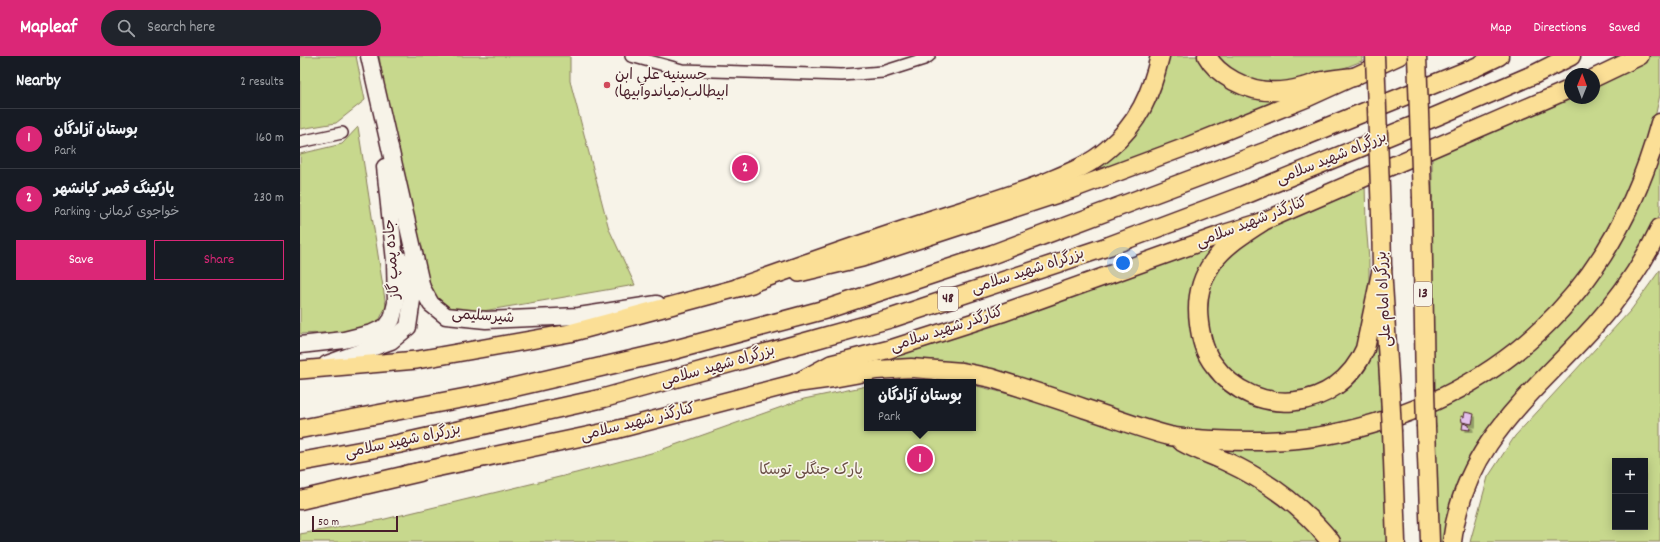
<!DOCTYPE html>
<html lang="en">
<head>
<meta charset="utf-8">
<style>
	body { margin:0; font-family:Dekko,"Playpen Sans Arabic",sans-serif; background:#20242c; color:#f1f3f6 }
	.controls { position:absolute; right:12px; bottom:12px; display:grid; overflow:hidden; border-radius:0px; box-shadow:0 2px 10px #0003 }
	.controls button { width:36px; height:36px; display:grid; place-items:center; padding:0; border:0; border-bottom:1px solid #363941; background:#171b24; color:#f1f3f6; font:20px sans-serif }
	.compass { position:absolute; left:1264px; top:12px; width:36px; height:36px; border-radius:50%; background:#171b24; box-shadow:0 2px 10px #0003; rotate:1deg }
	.scale { position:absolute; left:12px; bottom:10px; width:86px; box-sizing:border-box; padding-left:4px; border:2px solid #4a1f2b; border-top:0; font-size:11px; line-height:14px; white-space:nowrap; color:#4a1f2b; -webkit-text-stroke:3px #f7f3e8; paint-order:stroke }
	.you { position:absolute; left:823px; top:207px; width:14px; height:14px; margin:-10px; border:3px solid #fff; border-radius:50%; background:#1a73e8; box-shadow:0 0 0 6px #1a73e833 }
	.badge { display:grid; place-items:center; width:26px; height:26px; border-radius:50%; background:#db2777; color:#fff; font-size:13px; font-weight:700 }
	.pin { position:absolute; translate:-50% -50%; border:2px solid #fff; box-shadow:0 1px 4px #0006 }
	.popup { position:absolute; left:564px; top:323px; width:112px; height:52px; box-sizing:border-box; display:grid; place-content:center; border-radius:0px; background:#171b24; filter:drop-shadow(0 1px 3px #0005); font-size:13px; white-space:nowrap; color:#9ea1a6 }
	.popup b { font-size:15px; color:#f1f3f6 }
	.popup::after { content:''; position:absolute; left:50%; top:100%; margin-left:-8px; border:8px solid transparent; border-top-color:#171b24 }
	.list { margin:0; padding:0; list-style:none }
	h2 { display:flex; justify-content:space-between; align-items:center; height:52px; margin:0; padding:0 16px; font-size:17px }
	h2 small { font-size:13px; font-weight:400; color:#9ea1a6 }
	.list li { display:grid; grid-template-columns:26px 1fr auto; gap:12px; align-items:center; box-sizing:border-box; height:60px; padding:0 16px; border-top:1px solid #363941 }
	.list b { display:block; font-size:15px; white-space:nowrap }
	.list p { margin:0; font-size:13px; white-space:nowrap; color:#9ea1a6 }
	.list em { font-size:13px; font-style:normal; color:#9ea1a6 }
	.actions { display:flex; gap:8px; padding:12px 16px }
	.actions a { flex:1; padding:9px 0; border:1px solid #db2777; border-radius:0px; text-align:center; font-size:14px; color:#db2777 }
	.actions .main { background:#db2777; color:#fff }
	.icon { flex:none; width:22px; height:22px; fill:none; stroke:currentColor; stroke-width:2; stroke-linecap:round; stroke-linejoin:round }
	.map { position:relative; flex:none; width:1360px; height:486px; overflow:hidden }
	header { display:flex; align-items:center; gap:24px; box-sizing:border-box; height:56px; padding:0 20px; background:#db2777; color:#fff }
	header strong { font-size:19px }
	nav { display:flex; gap:22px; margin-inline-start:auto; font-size:14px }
	.search { width:280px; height:36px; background:#20242c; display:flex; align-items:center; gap:10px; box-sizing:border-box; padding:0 14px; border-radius:22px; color:#9ea1a6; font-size:15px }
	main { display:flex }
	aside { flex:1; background:#171b24 }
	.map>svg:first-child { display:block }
	.green { fill:#c7d88d; stroke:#887c5c; fill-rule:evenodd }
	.building { fill:#e2c0eb; stroke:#4a1f2b; filter:url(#shadow) }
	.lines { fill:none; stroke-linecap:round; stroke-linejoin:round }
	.minor-casing { stroke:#4a1f2b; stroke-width:14 }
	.secondary-casing { stroke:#4a1f2b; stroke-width:19 }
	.primary-casing { stroke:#4a1f2b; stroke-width:20 }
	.trunk-casing { stroke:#4a1f2b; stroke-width:21 }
	.minor { stroke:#f7f3e8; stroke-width:11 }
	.secondary { stroke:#f7f3e8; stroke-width:16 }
	.primary { stroke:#fbdf96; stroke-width:17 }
	.trunk { stroke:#fbdf96; stroke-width:18 }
	.trunk-bridge-casing { stroke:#4a1f2b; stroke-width:21; stroke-linecap:butt }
	.trunk-bridge { stroke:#fbdf96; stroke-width:18 }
	.poi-dot { fill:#d1495b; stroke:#f7f3e8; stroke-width:1.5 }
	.labels { text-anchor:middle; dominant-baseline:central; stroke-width:3.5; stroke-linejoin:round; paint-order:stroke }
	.shield { fill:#f7f3e8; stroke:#7e5f64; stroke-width:1 }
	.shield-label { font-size:14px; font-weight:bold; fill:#4a1f2b }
	.poi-label { font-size:15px; fill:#4a1f2b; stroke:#f7f3e8; text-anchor:start }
	.street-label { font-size:15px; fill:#4a1f2b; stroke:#f7f3e8 }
	.park-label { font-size:15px; fill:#694d44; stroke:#f7f3e8 }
</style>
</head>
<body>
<header>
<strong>Mapleaf</strong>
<div class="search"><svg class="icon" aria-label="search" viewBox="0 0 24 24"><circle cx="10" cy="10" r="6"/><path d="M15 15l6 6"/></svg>Search here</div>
<nav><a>Map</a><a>Directions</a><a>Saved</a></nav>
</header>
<main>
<aside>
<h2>Nearby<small>2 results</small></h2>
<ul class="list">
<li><span class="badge">1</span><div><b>بوستان آزادگان</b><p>Park</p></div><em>160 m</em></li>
<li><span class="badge">2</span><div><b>پارکینگ قصر کیانشهر</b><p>Parking · خواجوی کرمانی</p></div><em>230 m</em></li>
</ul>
<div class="actions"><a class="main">Save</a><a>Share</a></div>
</aside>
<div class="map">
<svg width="1360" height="486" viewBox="0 0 1360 486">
	<defs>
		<filter id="shadow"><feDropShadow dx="3.5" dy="3.5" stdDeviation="0" flood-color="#0004"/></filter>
	</defs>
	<rect width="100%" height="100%" fill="#f7f3e8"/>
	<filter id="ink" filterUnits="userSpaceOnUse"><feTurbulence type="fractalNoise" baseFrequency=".025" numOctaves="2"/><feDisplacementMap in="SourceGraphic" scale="8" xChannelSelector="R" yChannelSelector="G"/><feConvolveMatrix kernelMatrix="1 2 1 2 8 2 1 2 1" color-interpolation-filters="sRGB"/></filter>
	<g filter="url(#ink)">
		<g class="green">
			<path d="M0 0H56L65 44 36 67 0 73Z"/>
			<path d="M79 0H270V25L309 173 335 229 183 255H148L134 244 109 167Z"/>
			<path d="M867 0H902L924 24 1023 29 842 100 788 118 816 96Z"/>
			<path d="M912 0H1062V5L1005 27 990 30 943 25Z"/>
			<path d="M1350 0H1360V39L1351 79 1323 150 1283 218 1216 289 1133 338 1132 99 1270 42H1294V27Z"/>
			<path d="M58 71 86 250 79 265 64 275 0 278V98L42 88Z"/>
			<path d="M1360 89V158L1351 177 1336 204 1292 263 1227 331 1145 486H1139L1134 351 1265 258Z"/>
			<path d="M1065 128 1066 167 1069 204V250L1061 289 1025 334 981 343 926 319 904 278 908 224 943 183Z"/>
			<path d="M947 174 900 221 916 321 1010 349 1077 275 1081 359 990 378 888 375 825 360 708 321 541 312Z"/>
			<path d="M1360 214V486H1170L1188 421 1215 380 1331 254ZM1315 405H1345V471H1315Z"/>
			<path d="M673 329 783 357 900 399 948 420 1027 486H0V478L81 464 276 417 355 396 504 343 567 330V372H673Z"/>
			<path d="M1082 371 1087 486H1034L910 390Z"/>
		</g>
		<g class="building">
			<path d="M1165 356 1174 358 1172 368 1162 366 1161 360 1164 361Z"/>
			<path d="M1163 367 1169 369 1170 374 1162 373Z"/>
		</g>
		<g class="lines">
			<g class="minor-casing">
				<g id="minor">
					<path d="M331 0 382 14 542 19 583 16 624 3 629 0"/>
					<path d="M0 86 42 77"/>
				</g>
			</g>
			<g class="secondary-casing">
				<g id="secondary">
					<path d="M69 0 122 232 131 248 146 260 186 264 279 260 357 248"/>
					<path d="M0 289 44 284 72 277 87 270 92 263 96 247 95 205 85 111"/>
					<path d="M27 308 91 285 108 271 112 244 101 204"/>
				</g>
			</g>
			<g class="primary-casing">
				<g id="primary">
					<path d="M1294 22 1340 0"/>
					<path d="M499 217 562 202 770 134 888 90 1007 42 1099 0"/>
					<path d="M0 314 117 304 270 277 452 228"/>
					<path d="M107 418 315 374 496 327 531 308 590 293 702 257 926 177 962 166 1270 33"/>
				</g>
			</g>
			<g class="trunk-casing">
				<g id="trunk">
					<path d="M907 0C913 11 923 19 934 25 956 37 979 38 1003 31 1010 30 1016 26 1023 25 1033 23 1044 22 1054 21"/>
					<path d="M1122 142 1125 334"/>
					<path d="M1081 159 1082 212 1090 336"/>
					<path d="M962 166C944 178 925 189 913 206 900 224 896 245 899 267 901 282 904 297 914 309 954 364 1038 356 1065 293L1082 212"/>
					<path d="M439 231C508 207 577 182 646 160 680 149 714 139 747 126 769 117 790 109 808 93 839 67 851 38 860 0"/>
					<path d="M496 327 533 322 577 314 611 312 662 316 691 322C723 332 755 342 786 353 814 362 842 373 870 380 884 383 900 383 915 384 953 386 990 386 1027 379 1200 345 1314 236 1360 67"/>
					<path d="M1126 371 1130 486"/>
					<path d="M0 373 185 338 370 295 527 253 693 198 826 148 978 91 1176 11 1199 0"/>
					<path d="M1092 376 1096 486"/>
					<path d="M882 386C896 394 912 399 927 406 968 425 1003 451 1031 486"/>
					<path d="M0 406 98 388 304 342 592 262 809 190 942 140 1137 60 1235 18 1271 0"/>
					<path d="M0 444 120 416"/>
					<path d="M1152 486C1164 385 1234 338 1296 268 1321 240 1344 206 1360 172"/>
				</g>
			</g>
			<use href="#minor" class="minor"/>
			<use href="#secondary" class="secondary"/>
			<use href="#primary" class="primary"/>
			<use href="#trunk" class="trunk"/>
			<g class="trunk-bridge-casing">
				<g id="trunk-bridge">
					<path d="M1075 0 1081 159"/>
					<path d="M1117 0 1122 142"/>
					<path d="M1125 334 1126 371"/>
					<path d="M1090 336 1092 376"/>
				</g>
			</g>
			<use href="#trunk-bridge" class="trunk-bridge"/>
		</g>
	</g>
	<circle class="poi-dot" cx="307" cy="29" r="4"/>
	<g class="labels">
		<g class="shield">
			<rect x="1114" y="226" width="18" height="24" rx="3"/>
			<rect x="638" y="231" width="20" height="24" rx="3"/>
		</g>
		<g class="shield-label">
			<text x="1123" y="238">13</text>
			<text x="648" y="243">48</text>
		</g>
		<g class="poi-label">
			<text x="315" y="20">حسینیه علی ابن<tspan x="315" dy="17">ابیطالب(میاندوآبیها)</tspan></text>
		</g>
		<g class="street-label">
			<text transform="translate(1032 103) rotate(-22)">بزرگراه شهید سلامی</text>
			<text transform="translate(952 167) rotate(-21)">کنارگذر شهید سلامی</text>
			<text transform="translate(93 203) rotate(-94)">جاده پمپ گاز</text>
			<text transform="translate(728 216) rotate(-18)">بزرگراه شهید سلامی</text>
			<text transform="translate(1085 243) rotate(-93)">بزرگراه امام علی</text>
			<text transform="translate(183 261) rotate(4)">شیرسلیمی</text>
			<text transform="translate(647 274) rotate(-18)">کنارگذر شهید سلامی</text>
			<text transform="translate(418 311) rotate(-16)">بزرگراه شهید سلامی</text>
			<text transform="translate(338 367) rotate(-14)">کنارگذر شهید سلامی</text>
			<text transform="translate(103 386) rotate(-12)">بزرگراه شهید سلامی</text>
		</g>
		<g class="park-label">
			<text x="511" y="415">پارک جنگلی توسکا</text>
		</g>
	</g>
</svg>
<div class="controls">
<button>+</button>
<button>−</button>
</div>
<svg class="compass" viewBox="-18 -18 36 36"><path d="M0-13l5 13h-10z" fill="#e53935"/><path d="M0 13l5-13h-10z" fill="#9ea1a6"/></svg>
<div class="scale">50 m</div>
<div class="you"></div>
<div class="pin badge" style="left:620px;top:403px">1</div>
<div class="popup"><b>بوستان آزادگان</b>Park</div>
<div class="pin badge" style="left:445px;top:112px">2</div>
</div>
</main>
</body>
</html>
